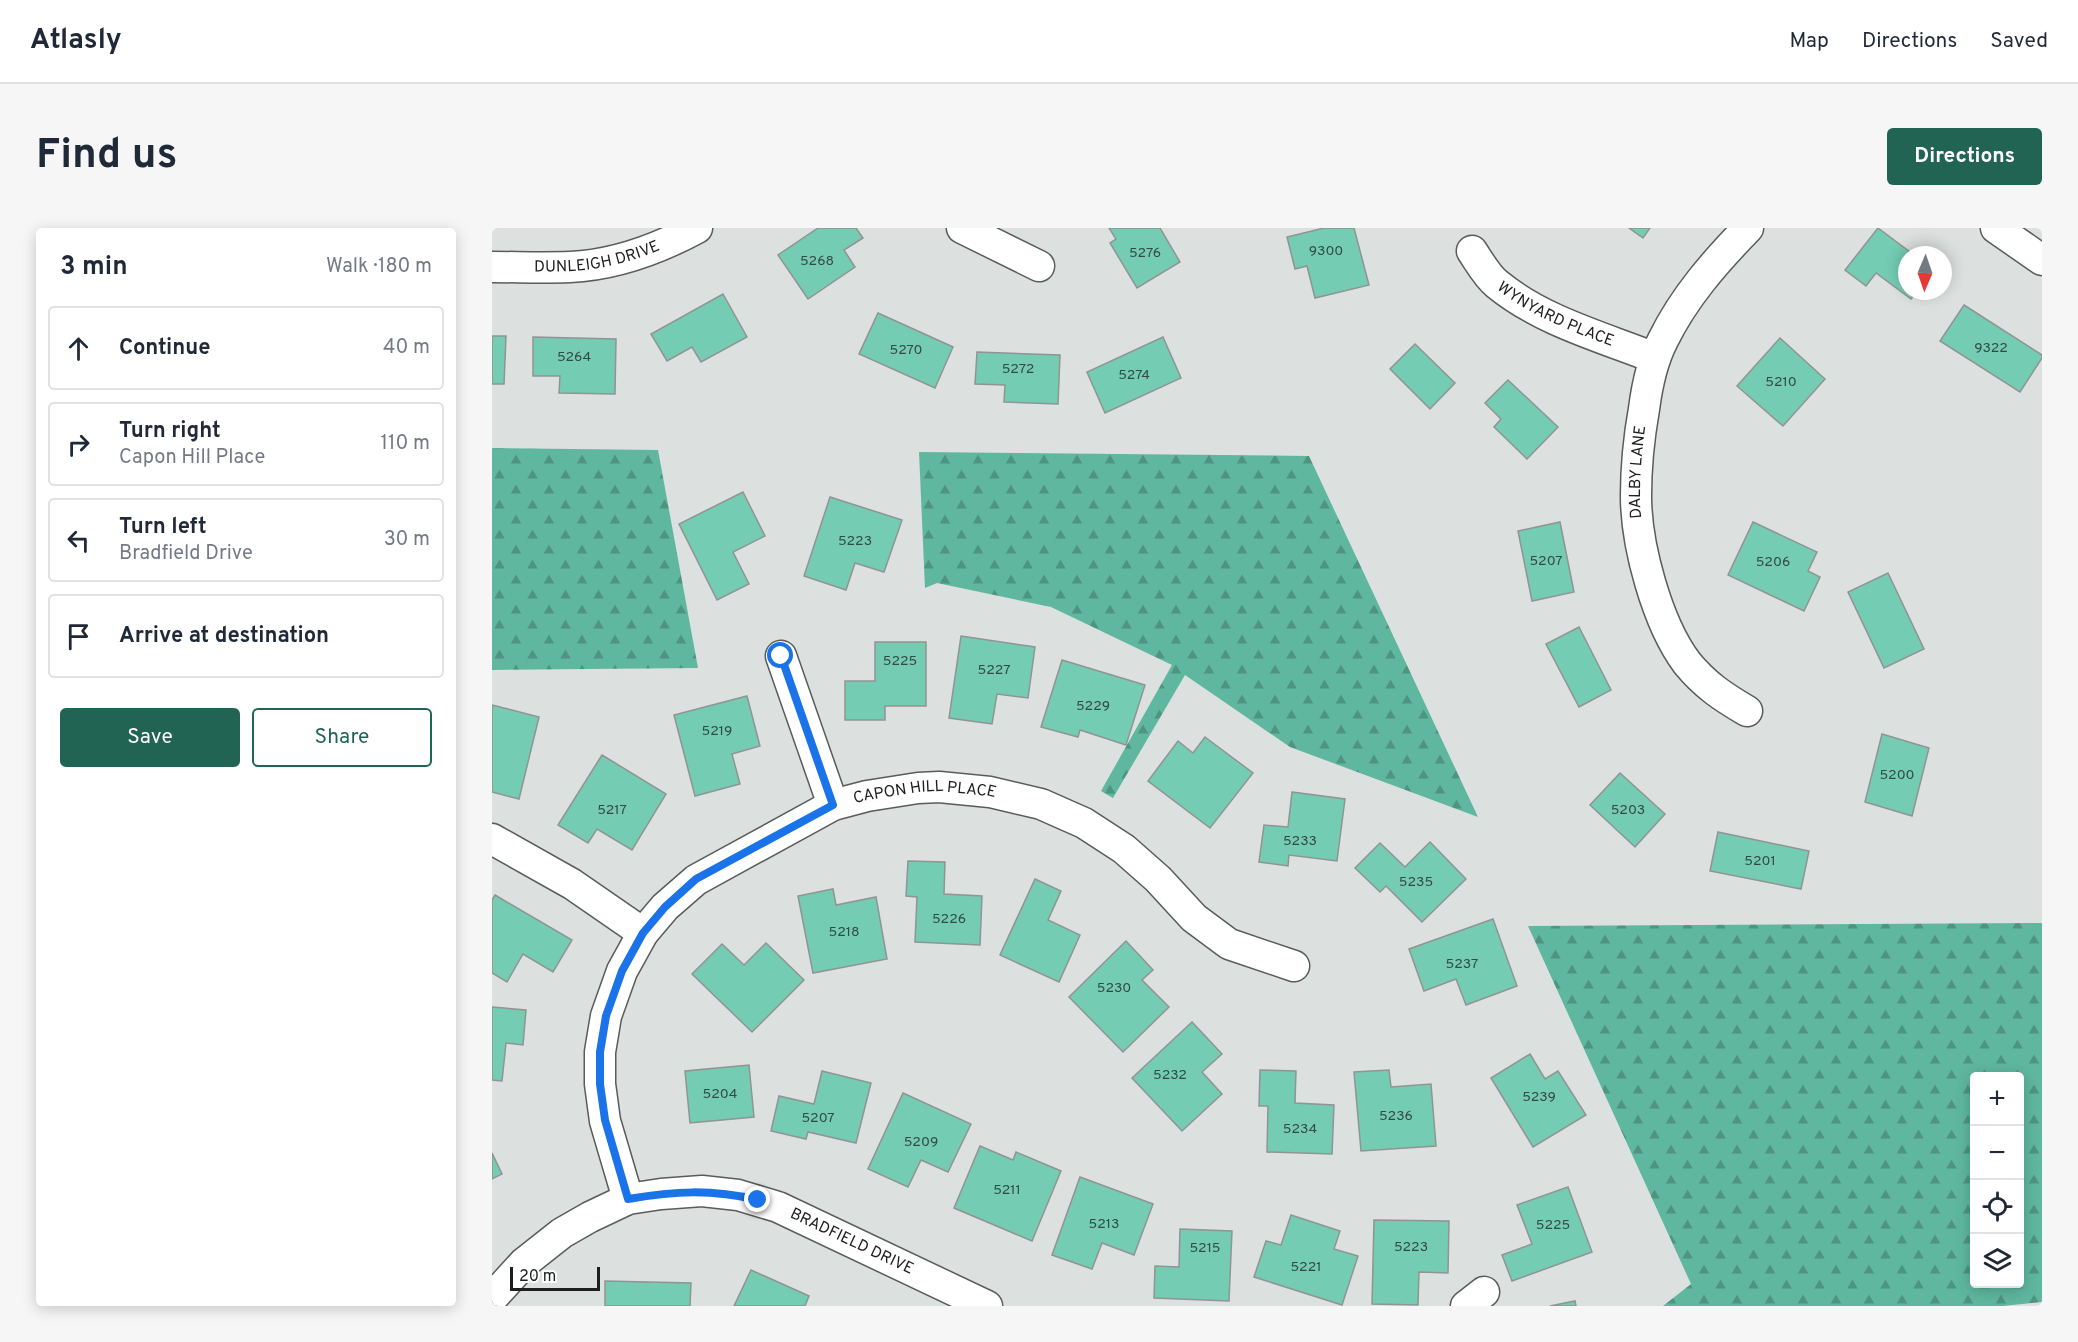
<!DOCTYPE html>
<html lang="en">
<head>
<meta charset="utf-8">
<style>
	body { margin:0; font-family:Overpass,sans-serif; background:#f6f6f7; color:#1f2937 }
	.controls { position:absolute; right:18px; bottom:18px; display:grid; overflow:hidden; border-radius:6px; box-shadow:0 3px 15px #0003 }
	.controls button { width:54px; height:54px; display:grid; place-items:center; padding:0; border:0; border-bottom:2px solid #e0e1e3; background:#fff; color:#1f2937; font:30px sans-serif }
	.compass { position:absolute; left:1406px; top:18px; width:54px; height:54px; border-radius:50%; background:#fff; box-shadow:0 3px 15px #0003; rotate:182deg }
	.scale { position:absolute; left:18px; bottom:15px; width:90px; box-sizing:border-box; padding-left:6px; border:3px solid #1d1e1e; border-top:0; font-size:16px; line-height:21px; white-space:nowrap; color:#1d1e1e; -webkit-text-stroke:4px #fff; paint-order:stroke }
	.stop { position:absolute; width:18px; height:18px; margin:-14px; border:4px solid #1a73e8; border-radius:50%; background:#fff }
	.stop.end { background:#1a73e8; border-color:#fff; box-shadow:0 2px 6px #0008 }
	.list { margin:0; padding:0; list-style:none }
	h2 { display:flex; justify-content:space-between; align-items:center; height:78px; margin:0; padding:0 24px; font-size:26px }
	h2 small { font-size:20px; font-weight:400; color:#747a83 }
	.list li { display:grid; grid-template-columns:39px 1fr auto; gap:18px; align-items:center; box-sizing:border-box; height:84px; margin:0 12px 12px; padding:0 12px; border:2px solid #e0e1e3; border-radius:6px }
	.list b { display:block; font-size:22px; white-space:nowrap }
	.list p { margin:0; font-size:20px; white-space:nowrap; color:#747a83 }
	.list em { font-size:20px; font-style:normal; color:#747a83 }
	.actions { display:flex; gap:12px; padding:18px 24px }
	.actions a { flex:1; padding:14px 0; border:2px solid #216453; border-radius:6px; text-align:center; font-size:21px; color:#216453 }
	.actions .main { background:#216453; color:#fff }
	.icon { flex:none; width:33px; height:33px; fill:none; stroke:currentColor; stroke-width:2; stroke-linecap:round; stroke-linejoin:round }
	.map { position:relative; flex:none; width:1550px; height:1078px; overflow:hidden; border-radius:6px }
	header { display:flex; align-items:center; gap:36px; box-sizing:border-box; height:84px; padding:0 30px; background:#fff; border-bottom:2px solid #e0e1e3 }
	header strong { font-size:28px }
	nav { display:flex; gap:33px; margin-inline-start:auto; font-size:21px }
	.intro { display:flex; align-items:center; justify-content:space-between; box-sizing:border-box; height:144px; padding:0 36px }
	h1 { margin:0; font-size:42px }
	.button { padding:15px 27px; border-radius:6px; background:#216453; color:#fff; font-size:21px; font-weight:700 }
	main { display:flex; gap:36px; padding:0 36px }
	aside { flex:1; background:#fff; border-radius:6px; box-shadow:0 3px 15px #0003 }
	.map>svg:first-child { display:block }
	.forest { fill:url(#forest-firs); fill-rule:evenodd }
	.building { fill:#74ccb3; stroke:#909492; stroke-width:1.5 }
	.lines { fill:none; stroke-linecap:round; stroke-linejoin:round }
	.minor-casing { stroke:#585c5a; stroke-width:33 }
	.minor { stroke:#fff; stroke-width:30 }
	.route { stroke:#1a73e8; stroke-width:8 }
	.labels { text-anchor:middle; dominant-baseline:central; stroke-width:4.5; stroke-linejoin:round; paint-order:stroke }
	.number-label { font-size:14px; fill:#334a43 }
	.street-label { font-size:16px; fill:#1d1e1e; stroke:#fff }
</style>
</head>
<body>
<header>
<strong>Atlasly</strong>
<nav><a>Map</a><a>Directions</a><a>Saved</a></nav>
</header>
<div class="intro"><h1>Find us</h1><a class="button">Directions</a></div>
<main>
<aside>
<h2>3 min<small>Walk · 180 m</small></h2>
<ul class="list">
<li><svg class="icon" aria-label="ahead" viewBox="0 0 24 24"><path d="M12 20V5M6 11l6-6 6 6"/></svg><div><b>Continue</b></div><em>40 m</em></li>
<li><svg class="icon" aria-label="right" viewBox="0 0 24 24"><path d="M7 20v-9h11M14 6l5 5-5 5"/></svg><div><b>Turn right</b><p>Capon Hill Place</p></div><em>110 m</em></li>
<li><svg class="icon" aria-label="left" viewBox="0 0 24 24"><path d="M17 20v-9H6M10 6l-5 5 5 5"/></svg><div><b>Turn left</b><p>Bradfield Drive</p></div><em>30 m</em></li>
<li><svg class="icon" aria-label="arrive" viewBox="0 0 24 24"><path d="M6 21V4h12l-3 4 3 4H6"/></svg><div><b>Arrive at destination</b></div></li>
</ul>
<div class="actions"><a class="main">Save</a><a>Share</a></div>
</aside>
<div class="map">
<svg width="1550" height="1078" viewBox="0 0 1550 1078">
	<defs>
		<pattern id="forest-firs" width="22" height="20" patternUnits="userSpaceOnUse" patternTransform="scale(1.5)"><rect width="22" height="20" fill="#5fb79f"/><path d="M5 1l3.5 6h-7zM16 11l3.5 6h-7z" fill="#4e9481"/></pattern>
	</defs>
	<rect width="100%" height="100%" fill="#dce0df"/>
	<g class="forest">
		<path d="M0 220 166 222 206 440 0 442Z"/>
		<path d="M427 224 817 228 986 589 798 519 693 447 621 570 609 563 680 437 559 379 445 355 433 360Z"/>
		<path d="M1550 695V1074L1511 1078H1171L1199 1056 1036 698ZM1528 848V1056H1482V848Z"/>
	</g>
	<g class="building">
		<path d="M326 0H364L371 10 352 22 363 39 316 71 286 27Z"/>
		<path d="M617 0H668L688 34 645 60 618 15 624 11Z"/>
		<path d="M832 0H862L877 57 823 70 815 38 803 41 795 9Z"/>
		<path d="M1137 0H1158L1151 10Z"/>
		<path d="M1386 0 1422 27H1415V63H1425L1419 71 1384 45 1374 58 1353 42Z"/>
		<path d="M231 66 255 109 209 134 200 119 175 133 159 106Z"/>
		<path d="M1472 77 1550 127V130L1528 164 1448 113Z"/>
		<path d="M386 85 461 119 443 160 367 126Z"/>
		<path d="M0 108H14L12 156H0Z"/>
		<path d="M41 109 124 111 123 166 67 165 68 148H41Z"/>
		<path d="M671 109 689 150 613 185 595 144Z"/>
		<path d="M1288 110 1333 151 1291 198 1245 158Z"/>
		<path d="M923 116 963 155 938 181 898 141Z"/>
		<path d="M485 124 568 127 566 176 512 174 513 157 483 156Z"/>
		<path d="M1016 152 1066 199 1035 231 1002 199 1009 191 993 175Z"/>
		<path d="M251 264 273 308 241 324 257 356 225 372 187 296Z"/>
		<path d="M338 269 410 292 392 344 363 335 354 362 312 348Z"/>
		<path d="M1068 294 1082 364 1040 373 1026 303Z"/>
		<path d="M1261 294 1325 324 1316 343 1328 349 1312 383 1236 347Z"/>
		<path d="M1396 345 1432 421 1392 440 1356 364Z"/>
		<path d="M1087 399 1119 462 1087 479 1054 416Z"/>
		<path d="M469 408 543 419 536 470 505 466 500 496 457 490Z"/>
		<path d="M383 414H434V478H393V492H353V453H383Z"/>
		<path d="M570 432 653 457 634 517 588 502 586 509 549 499Z"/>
		<path d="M255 468 268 518 240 526 248 556 203 568 182 487Z"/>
		<path d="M0 477 47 489 27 571 0 564Z"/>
		<path d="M1390 506 1437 520 1420 588 1373 574Z"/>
		<path d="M713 509 761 545 718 600 656 553 686 513 701 525Z"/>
		<path d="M110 527 174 566 140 622 105 601 96 615 66 597Z"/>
		<path d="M1128 545 1173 586 1143 619 1098 577Z"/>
		<path d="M800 564 853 571 845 633 797 627 796 638 767 634 772 597 796 599Z"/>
		<path d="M1226 604 1317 623 1309 661 1218 643Z"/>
		<path d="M938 614 974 651 930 694 894 658 888 664 863 640 888 615 913 639Z"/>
		<path d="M416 633 453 634 452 666 490 668 488 717 423 714 425 669 414 668Z"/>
		<path d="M543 651 569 663 556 692 588 707 567 754 508 727Z"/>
		<path d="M341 661 344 677 384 669 395 731 321 745 306 668Z"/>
		<path d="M3 667 80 712 61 744 31 726 15 754 0 745V672Z"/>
		<path d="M1001 691 1025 758 974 777 964 751 932 763 917 721Z"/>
		<path d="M634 713 661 742 650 752 677 779 631 824 577 769Z"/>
		<path d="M274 715 312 752 260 804 200 746 230 716 252 737Z"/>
		<path d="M0 779 34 782 31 817 14 815 10 853 0 852Z"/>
		<path d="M700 794 730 826 710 844 730 866 690 903 640 850Z"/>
		<path d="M1038 826 1053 851 1066 843 1094 887 1041 919 999 850Z"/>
		<path d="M257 837 262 889 198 895 193 843Z"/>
		<path d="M768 842 804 843 803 875 842 877 840 926 775 924 776 878H767Z"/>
		<path d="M897 842 899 859 939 856 944 918 869 923 862 844Z"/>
		<path d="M330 843 379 855 364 915 316 904 314 911 279 903 287 868 322 876Z"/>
		<path d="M411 865 479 896 456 944 429 932 416 959 376 941Z"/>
		<path d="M488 918 521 932 524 924 569 943 540 1013 462 980Z"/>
		<path d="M0 925 10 946 0 951Z"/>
		<path d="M588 949 661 976 642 1027 610 1015 600 1041 560 1027Z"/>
		<path d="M1076 959 1100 1024 1020 1053 1010 1027 1040 1016 1025 977Z"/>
		<path d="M799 987 848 1003 842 1021 866 1028 850 1077 762 1049 774 1013 789 1017Z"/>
		<path d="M882 992 957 993 956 1045 927 1044 926 1077 880 1076Z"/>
		<path d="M688 1001 740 1003 737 1073 662 1070 663 1038 687 1039Z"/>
		<path d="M259 1042 317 1068 313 1078H242Z"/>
		<path d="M113 1053 199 1055 198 1078H113Z"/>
		<path d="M1083 1073 1084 1078H1058Z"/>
	</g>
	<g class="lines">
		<g class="minor-casing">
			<g id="minor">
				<path d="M470 0 547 38"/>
				<path d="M1504 0 1550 32"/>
				<path id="s1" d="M980 23C988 35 995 48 1005 56 1050 93 1110 109 1163 130"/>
				<path id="s2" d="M0 39C26 39 52 40 78 39 123 37 166 21 205 0"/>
				<path d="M289 428 341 577"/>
				<path id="s3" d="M1255 483C1231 469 1213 457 1195 435 1165 395 1144 317 1144 268 1144 239 1147 209 1152 181 1155 158 1160 133 1171 112 1192 69 1223 34 1256 0"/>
				<path d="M0 611 80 656 151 705"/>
				<path id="s4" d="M136 971 113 893 108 856V824L114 788 130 743 151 705 173 679 204 652 341 577 375 568 426 560 447 559 498 564 549 576 592 595 632 621 666 651 702 690 737 716 802 738"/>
				<path id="s5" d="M0 1070 32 1035 70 1005 98 989 136 971 169 966 210 963 246 967 286 979 495 1078"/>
				<path d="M974 1078 992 1064"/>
			</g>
		</g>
		<use href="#minor" class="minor"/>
	</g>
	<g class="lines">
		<path class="route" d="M266 972C219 961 183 963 136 971L113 892 108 856V824L114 788 130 743 151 705 173 679 204 651 341 577 289 428"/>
	</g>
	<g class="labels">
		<g class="number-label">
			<text x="834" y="23">9300</text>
			<text x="653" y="25">5276</text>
			<text x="325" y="33">5268</text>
			<text x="1499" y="120">9322</text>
			<text x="414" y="122">5270</text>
			<text x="82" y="129">5264</text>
			<text x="526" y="141">5272</text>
			<text x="642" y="147">5274</text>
			<text x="1289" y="154">5210</text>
			<text x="363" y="313">5223</text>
			<text x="1054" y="333">5207</text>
			<text x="1281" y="334">5206</text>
			<text x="408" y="433">5225</text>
			<text x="502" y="442">5227</text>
			<text x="601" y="478">5229</text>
			<text x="225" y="503">5219</text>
			<text x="1405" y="547">5200</text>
			<text x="120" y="582">5217</text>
			<text x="1136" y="582">5203</text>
			<text x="808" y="613">5233</text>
			<text x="1268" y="633">5201</text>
			<text x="924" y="654">5235</text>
			<text x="457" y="691">5226</text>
			<text x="352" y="704">5218</text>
			<text x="970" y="736">5237</text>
			<text x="622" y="760">5230</text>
			<text x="678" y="847">5232</text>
			<text x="228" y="866">5204</text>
			<text x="1047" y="869">5239</text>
			<text x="904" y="888">5236</text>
			<text x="326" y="890">5207</text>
			<text x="808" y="901">5234</text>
			<text x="429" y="914">5209</text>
			<text x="515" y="962">5211</text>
			<text x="612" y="996">5213</text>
			<text x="1061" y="997">5225</text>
			<text x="919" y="1019">5223</text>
			<text x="713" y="1020">5215</text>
			<text x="814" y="1039">5221</text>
		</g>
		<g class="street-label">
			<text stroke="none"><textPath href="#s2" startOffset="106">DUNLEIGH DRIVE</textPath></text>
			<text stroke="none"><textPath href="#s1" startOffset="108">WYNYARD PLACE</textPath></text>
			<text stroke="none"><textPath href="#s3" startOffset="278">DALBY LANE</textPath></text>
			<text stroke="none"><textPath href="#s4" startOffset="603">CAPON HILL PLACE</textPath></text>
			<text stroke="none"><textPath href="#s5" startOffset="404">BRADFIELD DRIVE</textPath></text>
		</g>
	</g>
</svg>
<div class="controls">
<button>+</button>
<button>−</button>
<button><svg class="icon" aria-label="locate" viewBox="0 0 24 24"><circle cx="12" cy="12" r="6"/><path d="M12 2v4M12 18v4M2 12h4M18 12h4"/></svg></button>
<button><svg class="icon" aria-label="layers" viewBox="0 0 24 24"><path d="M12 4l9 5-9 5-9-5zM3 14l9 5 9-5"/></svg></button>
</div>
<svg class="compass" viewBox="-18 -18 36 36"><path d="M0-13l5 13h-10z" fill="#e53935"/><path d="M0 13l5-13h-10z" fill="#747a83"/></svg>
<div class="scale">20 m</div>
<div class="stop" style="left:289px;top:428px"></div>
<div class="stop end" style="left:266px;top:972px"></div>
</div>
</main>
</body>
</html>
